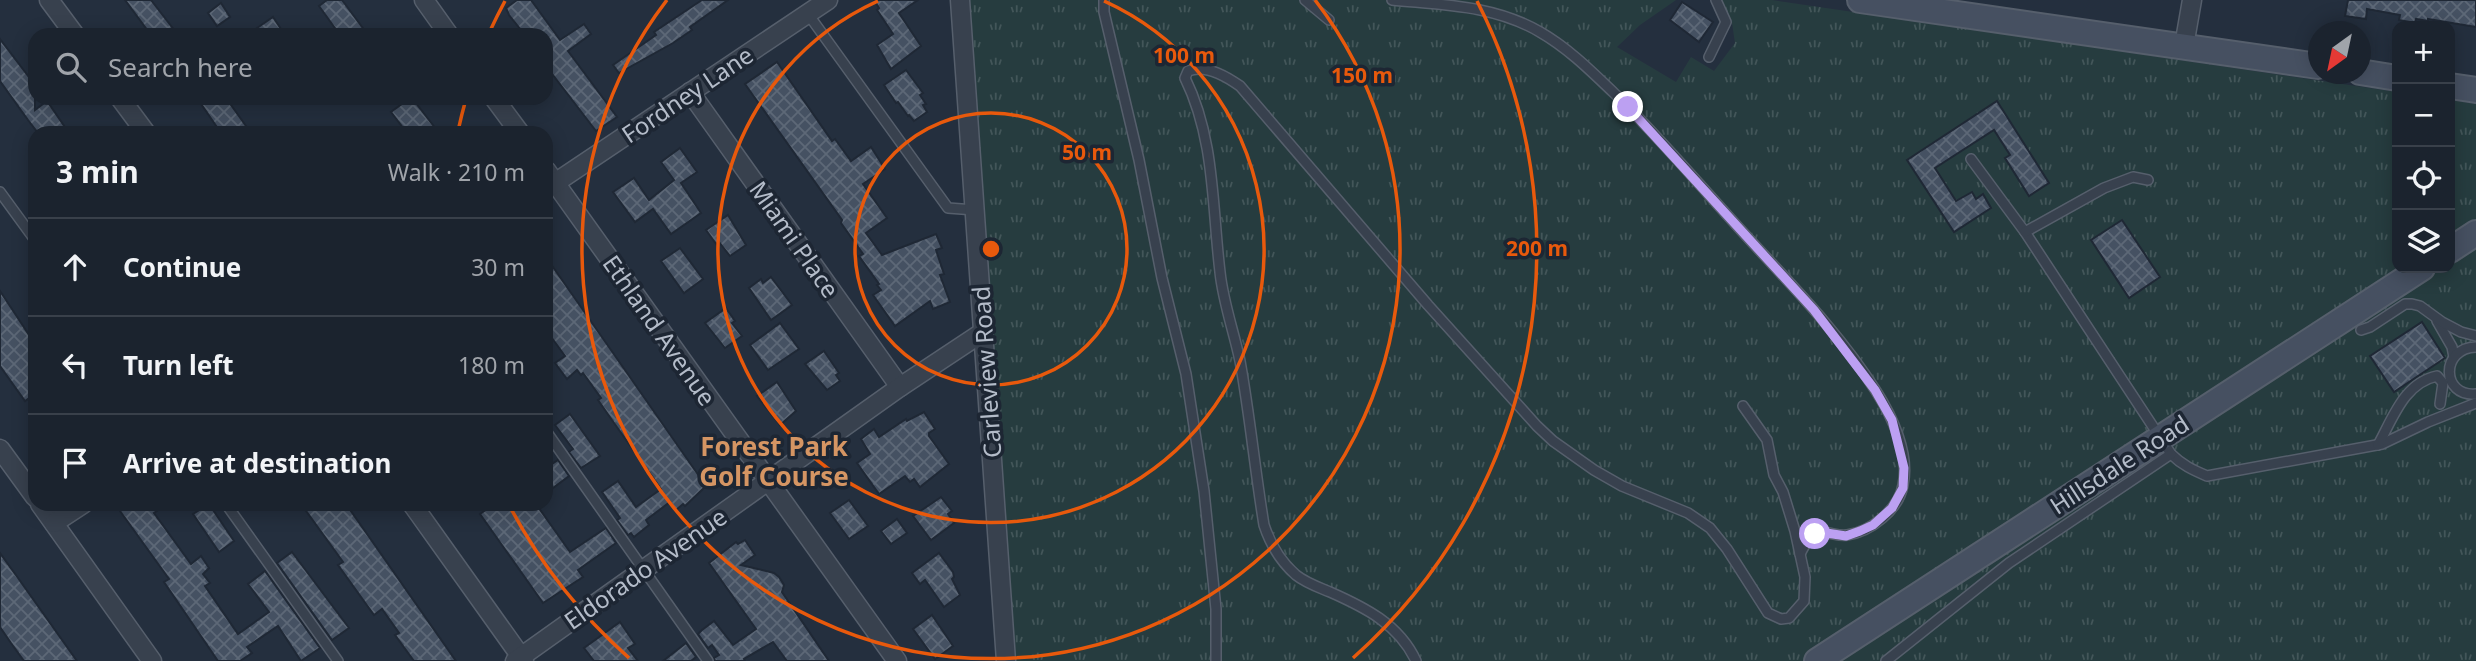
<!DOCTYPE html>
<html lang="en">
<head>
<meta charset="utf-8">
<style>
	body { margin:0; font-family:"Noto Sans",sans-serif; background:#242b36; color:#f1f3f6 }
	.controls { position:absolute; right:21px; top:21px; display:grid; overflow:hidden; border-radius:14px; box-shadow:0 4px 18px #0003 }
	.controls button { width:63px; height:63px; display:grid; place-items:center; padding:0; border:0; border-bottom:2px solid #39404a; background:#1b232e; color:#f1f3f6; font:35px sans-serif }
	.compass { position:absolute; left:2308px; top:21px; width:63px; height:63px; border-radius:50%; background:#1b232e; box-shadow:0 4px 18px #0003; rotate:213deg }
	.stop { position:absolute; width:21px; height:21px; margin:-16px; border:5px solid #bca0f2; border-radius:50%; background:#fff }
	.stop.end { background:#bca0f2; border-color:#fff; box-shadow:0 2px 7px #0008 }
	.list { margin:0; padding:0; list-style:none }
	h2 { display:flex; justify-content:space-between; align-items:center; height:91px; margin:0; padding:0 28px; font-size:30px }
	h2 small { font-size:23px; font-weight:400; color:#a0a4aa }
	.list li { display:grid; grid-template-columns:46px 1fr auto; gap:21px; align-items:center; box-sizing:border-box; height:98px; padding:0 28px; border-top:2px solid #39404a }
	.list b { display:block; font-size:26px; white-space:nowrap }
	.list em { font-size:23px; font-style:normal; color:#a0a4aa }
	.icon { flex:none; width:38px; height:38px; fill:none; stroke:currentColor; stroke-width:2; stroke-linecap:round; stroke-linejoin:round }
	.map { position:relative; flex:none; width:2476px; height:661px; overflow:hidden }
	.search { position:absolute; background:#1b232e; box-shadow:0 4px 18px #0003; left:28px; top:28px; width:525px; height:77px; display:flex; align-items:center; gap:18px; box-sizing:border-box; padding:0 24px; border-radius:21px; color:#a0a4aa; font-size:26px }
	.panel { position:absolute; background:#1b232e; box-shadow:0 4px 18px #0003; left:28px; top:126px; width:525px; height:385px; border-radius:21px }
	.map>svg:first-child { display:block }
	.grass { fill:url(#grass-tufts) }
	.building { fill:url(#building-cross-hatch); stroke:#1f2835; stroke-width:2 }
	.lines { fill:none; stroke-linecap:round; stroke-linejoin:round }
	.lane-casing { stroke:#565f6c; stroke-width:12 }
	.street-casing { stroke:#565f6c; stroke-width:21 }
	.secondary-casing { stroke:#565f6c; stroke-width:28 }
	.lane { stroke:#38414e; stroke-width:9 }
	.street { stroke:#38414e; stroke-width:18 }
	.secondary { stroke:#465061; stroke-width:24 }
	.route { stroke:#bca0f2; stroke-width:9 }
	.ring { fill:none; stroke:#e8590c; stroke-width:3.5 }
	.labels { text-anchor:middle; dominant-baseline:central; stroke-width:7; stroke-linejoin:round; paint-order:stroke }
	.street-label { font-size:24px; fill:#b4bcc9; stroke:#1d2633 }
	.neighbourhood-label { font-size:26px; font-weight:bold; fill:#d59563; stroke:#1d2633 }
	.centre { fill:#e8590c; stroke:#1d2633; stroke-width:3.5 }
	.ring-label { font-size:21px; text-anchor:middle; font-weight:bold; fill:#e8590c; stroke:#1d2633; stroke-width:7; stroke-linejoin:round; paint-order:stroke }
</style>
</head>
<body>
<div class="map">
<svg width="2476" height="661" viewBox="0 0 2476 661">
	<defs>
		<pattern id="grass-tufts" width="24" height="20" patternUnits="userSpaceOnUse" patternTransform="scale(1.75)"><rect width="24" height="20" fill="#263c3f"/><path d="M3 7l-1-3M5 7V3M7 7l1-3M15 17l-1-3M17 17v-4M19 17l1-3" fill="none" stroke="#435659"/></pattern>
		<pattern id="building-cross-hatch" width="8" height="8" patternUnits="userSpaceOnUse" patternTransform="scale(1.75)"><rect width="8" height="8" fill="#455162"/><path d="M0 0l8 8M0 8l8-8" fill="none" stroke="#5d6877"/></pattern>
	</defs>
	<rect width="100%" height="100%" fill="#242f3e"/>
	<path class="grass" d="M970 0H1676L1640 25 1617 47 1676 82 1691 57 1714 71 1735 43 1732 23 1722 0H1772L2397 92V268H2450V100L2476 104V661H1014Z"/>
	<g class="building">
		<path d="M125 0H151L178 35H151Z"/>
		<path d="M327 0H342L368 35H340L319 6Z"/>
		<path d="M517 0H531L560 40 584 24 591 34 568 51 617 117 596 131 546 66V35H525L509 15 506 8Z"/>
		<path d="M702 0H728L690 27 692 30 673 43 619 73 613 65 656 35 654 32Z"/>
		<path d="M874 0H918L899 13 921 46 891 69 877 45 893 34 877 10 879 8Z"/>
		<path d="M2348 0H2476V27L2428 19V21L2416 19 2415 23 2399 20 2400 15 2367 9 2366 19 2345 16Z"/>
		<path d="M1682 2 1713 22 1699 42 1670 20Z"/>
		<path d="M221 3 230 17 217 26 208 13Z"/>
		<path d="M273 17 285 35H247Z"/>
		<path d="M0 39 35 85V110L47 101 69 133H38L28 120 0 81Z"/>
		<path d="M777 62 832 141 835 139 851 161 871 147 885 169 863 184 887 218 866 233 882 255 936 234 942 248 936 250 944 274 940 275 950 302 933 309 930 301 895 326 873 295 881 290 877 285 879 284 859 256 863 254 841 223 842 220 745 84Z"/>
		<path d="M906 70 923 93 920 95 926 104 923 105 927 112 914 121 909 115 908 116 898 102 896 103 884 85Z"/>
		<path d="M197 98H226L251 133H221Z"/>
		<path d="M410 98H412L439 133H407L391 112Z"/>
		<path d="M1997 101 2049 183 2029 196 2005 158 2010 155 1994 130 1935 168 1956 201 1972 192 1976 199 1983 194 1991 208 1954 232 1907 160Z"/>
		<path d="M680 148 697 172 681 183 701 213 671 234 653 209 635 222 613 192 634 178 649 200 674 180 661 162Z"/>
		<path d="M728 215 746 245 730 256 719 242 716 244 706 230Z"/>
		<path d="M2122 220 2160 277 2129 298 2091 240Z"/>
		<path d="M680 248 703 279 684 293 661 261Z"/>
		<path d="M546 257 706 486 685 506 683 504 676 510 670 502 646 520 649 525 634 537 631 533 628 535 617 520 620 518 602 492 618 481 636 507 661 489 614 423 598 400 601 398 583 373 581 375 577 370 567 379 555 363 565 356 546 330Z"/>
		<path d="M771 277 792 305 771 320 749 288 761 279 763 283Z"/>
		<path d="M0 291 35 344V394L25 401 0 366Z"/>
		<path d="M726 308 735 321 732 323 742 336 725 348 705 323Z"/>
		<path d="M2422 322 2445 358 2394 392 2370 356Z"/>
		<path d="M780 323 799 349 768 370 750 345Z"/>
		<path d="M824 351 839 373 836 375 840 381 827 390 805 364Z"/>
		<path d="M777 382 796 411 780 425 757 396Z"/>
		<path d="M924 412 935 429 929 433V436L949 464 920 487 914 479 910 482 905 476 879 494 857 463 870 454 861 439 874 429 879 437 906 419 907 421Z"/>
		<path d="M570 414 600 456 581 468 569 452 573 449 555 425Z"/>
		<path d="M558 460 569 476 553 488 546 478V468Z"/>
		<path d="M941 497 952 511 948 514 954 523 931 540 913 516Z"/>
		<path d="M849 500 868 526 849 539 830 513Z"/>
		<path d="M129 504H167L154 513 191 564 201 556 209 568 203 574 210 583 205 586 238 634 269 612 248 584 265 571 320 648 301 661 278 626 247 647 252 653 240 661H218L164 582 169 579 120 511Z"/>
		<path d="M209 504 234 541 219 552 193 514Z"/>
		<path d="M301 504H346L456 661H414L395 635 399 633 382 609 374 615 338 565 343 562Z"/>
		<path d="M494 504H536L570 552 606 528 616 543 578 570 583 577 543 603 480 514Z"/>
		<path d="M897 519 907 533 891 544 881 531Z"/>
		<path d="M745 540 755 555 741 565 774 573 779 577 784 585 782 592 829 661H787L773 642 744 659 745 661H715L714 658 719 655 712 645 708 648 698 634 702 630 714 621 733 645 756 629 709 563 736 542 738 544Z"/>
		<path d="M292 552 349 628 332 640 277 563Z"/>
		<path d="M0 553 18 578 77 661H24L11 643 0 627Z"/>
		<path d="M939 553 953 572 954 577 952 579 960 595 944 607 925 580 920 584 912 573Z"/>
		<path d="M932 615 953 646 935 659 913 629Z"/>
		<path d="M620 622 635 644 628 648 638 661H594L584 648Z"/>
		<path d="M686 643 696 657 691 661H663Z"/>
	</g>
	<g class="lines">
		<g class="lane-casing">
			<g id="lane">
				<path d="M1104 0V12L1139 160 1162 278 1186 374 1204 491 1216 609V661"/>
				<path d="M1305 0 1329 20"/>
				<path d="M1392 0C1443 5 1494 5 1540 32 1568 48 1591 71 1614 93 1654 132 1691 175 1729 217 1779 273 1835 326 1876 391 1892 416 1910 454 1903 485 1899 510 1870 532 1847 535 1837 537 1824 529 1816 534 1807 538 1804 547 1800 554"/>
				<path d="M808 14 948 208 975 210"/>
				<path d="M1709 57 1726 22 1716 0"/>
				<path d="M1971 159 2025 232 2171 454C2182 465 2193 470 2207 476L2382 444 2428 422 2476 403"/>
				<path d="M0 192 35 240"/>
				<path d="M2025 232 2104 188 2133 177 2148 180"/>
				<path d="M2437 321 2452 347 2454 357"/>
				<path d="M2361 330 2370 327 2405 304H2412L2420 306 2442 322 2461 332 2476 336"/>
				<path d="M2476 347C2440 348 2441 397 2476 394"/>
				<path d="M546 431 708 661"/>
				<path d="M2378 445C2393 418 2404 383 2437 376L2443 383 2440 404"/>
				<path d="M226 504 338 661"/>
				<path d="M1416 661C1399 624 1364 607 1330 592 1318 587 1306 583 1296 575 1281 562 1270 543 1264 525 1255 471 1250 416 1240 361 1234 332 1223 302 1220 272 1212 206 1215 139 1185 78L1188 71C1205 64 1226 76 1240 86L1428 305 1537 426 1553 441 1594 470 1622 486 1688 513 1710 528 1727 549 1768 613 1781 619 1789 618 1804 601 1805 577 1795 531 1783 492 1774 475 1767 440 1743 406"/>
				<path d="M1886 661 2009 563 2171 454"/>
			</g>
		</g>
		<g class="street-casing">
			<g id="street">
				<path d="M49 0 75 35"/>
				<path d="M424 0 449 35"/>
				<path d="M960 0 1006 661"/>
				<path d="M2184 46 2192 0"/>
				<path d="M690 92 900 387"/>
				<path d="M120 98 146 133"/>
				<path d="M494 98 520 133"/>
				<path d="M546 170 897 661"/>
				<path d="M546 189 828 0"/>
				<path d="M0 449 35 497"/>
				<path d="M40 504 152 661"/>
				<path d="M412 504 524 661"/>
				<path d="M54 523 83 504"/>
				<path d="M515 661 900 387 983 332"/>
			</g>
		</g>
		<g class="secondary-casing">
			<g id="secondary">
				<path d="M1860 0 2318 66"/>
				<path d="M2360 72 2397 78"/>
				<path d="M2450 86 2476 90"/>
				<path d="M2450 250 2476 233"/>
				<path d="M1817 661 2422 268"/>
			</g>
		</g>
		<use href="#lane" class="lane"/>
		<use href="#street" class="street"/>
		<use href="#secondary" class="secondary"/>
	</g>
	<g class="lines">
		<path class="route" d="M1628 107 1814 310 1875 390 1892 420 1904 468 1903 488 1892 508 1873 525 1860 531 1846 536 1820 532 1815 534"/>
	</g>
	<g class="ring">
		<circle cx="991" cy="249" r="136"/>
		<path d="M1104 1A273 273 0 1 1 878 1"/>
		<path d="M1315 0A409 409 0 1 1 667 0"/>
		<path d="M629 658A546 546 0 0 1 509 505M458 131A546 546 0 0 1 466 99M490 31A546 546 0 0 1 505 1M1477 1A546 546 0 0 1 1353 658"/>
	</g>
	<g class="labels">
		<g class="street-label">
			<text transform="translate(687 94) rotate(-34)">Fordney Lane</text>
			<text transform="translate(795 239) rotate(55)">Miami Place</text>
			<text transform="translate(660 330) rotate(55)">Ethland Avenue</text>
			<text transform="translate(986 372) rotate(-94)">Carleview Road</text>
			<text transform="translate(2119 464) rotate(-33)">Hillsdale Road</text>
			<text transform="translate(645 568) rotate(-35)">Eldorado Avenue</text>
		</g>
		<g class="neighbourhood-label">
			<text x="774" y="446">Forest Park<tspan x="774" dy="30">Golf Course</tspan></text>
		</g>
	</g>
	<circle cx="991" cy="249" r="10" class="centre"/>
	<g class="ring-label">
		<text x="1184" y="63">100 m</text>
		<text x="1362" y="83">150 m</text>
		<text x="1087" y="160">50 m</text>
		<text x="1537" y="256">200 m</text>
	</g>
</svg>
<div class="controls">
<button>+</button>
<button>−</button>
<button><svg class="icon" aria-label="locate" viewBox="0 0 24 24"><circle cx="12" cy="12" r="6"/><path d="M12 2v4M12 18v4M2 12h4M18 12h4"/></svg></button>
<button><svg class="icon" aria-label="layers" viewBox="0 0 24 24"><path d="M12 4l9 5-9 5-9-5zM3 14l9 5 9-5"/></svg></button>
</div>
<svg class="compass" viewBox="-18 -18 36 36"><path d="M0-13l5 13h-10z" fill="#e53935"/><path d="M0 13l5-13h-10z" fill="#a0a4aa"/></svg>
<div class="stop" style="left:1815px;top:534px"></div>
<div class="stop end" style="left:1628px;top:107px"></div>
<div class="search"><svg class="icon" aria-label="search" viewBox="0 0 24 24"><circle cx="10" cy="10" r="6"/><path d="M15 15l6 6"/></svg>Search here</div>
<section class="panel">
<h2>3 min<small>Walk · 210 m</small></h2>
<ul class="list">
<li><svg class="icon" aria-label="ahead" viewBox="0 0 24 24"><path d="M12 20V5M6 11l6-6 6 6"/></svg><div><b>Continue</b></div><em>30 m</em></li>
<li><svg class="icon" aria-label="left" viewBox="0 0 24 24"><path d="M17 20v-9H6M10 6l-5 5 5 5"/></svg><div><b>Turn left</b></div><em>180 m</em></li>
<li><svg class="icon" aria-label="arrive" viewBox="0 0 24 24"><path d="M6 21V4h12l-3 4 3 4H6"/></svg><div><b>Arrive at destination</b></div></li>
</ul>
</section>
</div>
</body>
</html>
